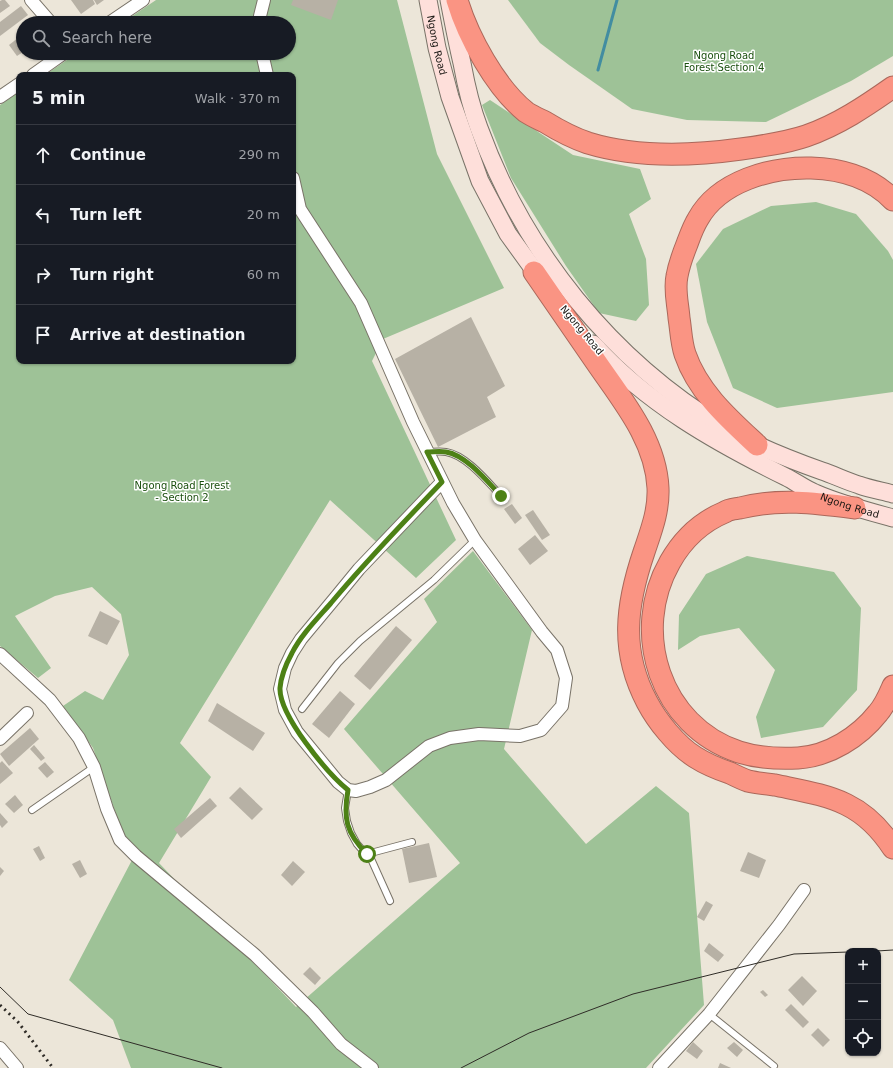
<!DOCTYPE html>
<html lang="en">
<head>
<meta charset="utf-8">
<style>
	body { margin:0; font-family:"DejaVu Sans",sans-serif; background:#242831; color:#f1f3f6 }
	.controls { position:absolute; right:12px; bottom:12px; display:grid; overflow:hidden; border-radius:8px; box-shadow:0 1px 3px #0004 }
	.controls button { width:36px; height:36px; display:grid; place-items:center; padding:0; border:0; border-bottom:1px solid #363941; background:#171b24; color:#f1f3f6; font:20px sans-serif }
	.stop { position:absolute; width:12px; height:12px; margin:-9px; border:3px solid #4d8116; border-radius:50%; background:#fff }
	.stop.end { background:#4d8116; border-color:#fff; box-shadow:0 1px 4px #0008 }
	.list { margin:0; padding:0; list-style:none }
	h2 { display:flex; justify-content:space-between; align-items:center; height:52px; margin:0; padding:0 16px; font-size:17px }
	h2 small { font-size:13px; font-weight:400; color:#9ea1a6 }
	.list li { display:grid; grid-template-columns:26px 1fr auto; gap:12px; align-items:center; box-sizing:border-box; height:60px; padding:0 16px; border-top:1px solid #363941 }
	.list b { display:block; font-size:15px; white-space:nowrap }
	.list em { font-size:13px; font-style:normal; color:#9ea1a6 }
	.icon { flex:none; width:22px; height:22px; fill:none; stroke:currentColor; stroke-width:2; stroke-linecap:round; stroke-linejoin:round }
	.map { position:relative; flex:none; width:893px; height:1068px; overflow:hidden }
	.search { position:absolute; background:#171b24; box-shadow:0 1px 3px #0004; left:16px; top:16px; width:280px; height:44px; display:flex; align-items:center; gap:10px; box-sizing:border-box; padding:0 14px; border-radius:22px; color:#9ea1a6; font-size:15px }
	.panel { position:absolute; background:#171b24; box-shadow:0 1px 3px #0004; left:16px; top:72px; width:280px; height:292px; border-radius:8px }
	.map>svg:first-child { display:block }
	.green { fill:#9ec297 }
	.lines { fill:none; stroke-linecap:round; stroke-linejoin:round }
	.stream { stroke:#428da1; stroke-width:3 }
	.building { fill:#b7b1a5 }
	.lane-casing { stroke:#797368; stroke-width:8 }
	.street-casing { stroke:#797368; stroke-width:14 }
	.secondary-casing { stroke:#797368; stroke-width:19 }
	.highway-casing { stroke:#ab685b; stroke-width:23 }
	.lane { stroke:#fff; stroke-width:6 }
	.street { stroke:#fff; stroke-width:12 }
	.secondary { stroke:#fedfda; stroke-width:17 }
	.highway { stroke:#fa9483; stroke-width:21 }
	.tram { stroke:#2f2c27; stroke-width:1 }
	.rail { stroke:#2f2c27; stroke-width:3; stroke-dasharray:2 4; stroke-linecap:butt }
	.route { stroke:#4d8116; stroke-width:5 }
	.labels { text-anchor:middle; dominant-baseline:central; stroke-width:3; stroke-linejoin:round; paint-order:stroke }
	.street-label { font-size:10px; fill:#171511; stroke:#fff }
	.park-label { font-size:10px; fill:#1a4f0e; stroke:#fff }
</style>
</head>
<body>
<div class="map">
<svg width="893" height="1068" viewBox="0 0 893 1068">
	<rect width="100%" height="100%" fill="#ece6d9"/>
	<g class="green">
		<path d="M156 0H397L437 154 504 288 383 339 372 361 456 540 416 578 330 500 180 743 211 777 159 863 296 1007 460 863 344 729 437 622 424 599 473 551 532 630 504 749 586 844 656 786 689 813 704 1005 646 1068H131L113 1020 69 980 132 860 93 748 63 706 85 691 103 700 129 655 121 614 92 587 55 596 15 616 51 668 38 678 0 646V105L19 92V361H293V75H45L77 53H289V23H122Z"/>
		<path d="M508 0H893V56L851 81 766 122 687 120 632 109 569 65 540 43Z"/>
		<path d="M490 100 573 155 640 169 651 199 629 214 646 259 649 305 636 321 599 313 566 266 511 178 482 105Z"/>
		<path d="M816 202 856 214 888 251 893 260V392L777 408 733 388 707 322 696 264 723 229 771 206Z"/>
		<path d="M747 556 834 572 861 608 857 690 823 727 761 738 756 717 775 670 739 628 700 636 678 650 679 615 706 574Z"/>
	</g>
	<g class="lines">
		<path class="stream" d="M598 70 617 0"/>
	</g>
	<g class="building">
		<path d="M2 0H5L10 6 0 13V1Z"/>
		<path d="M71 0H93L95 4 81 14Z"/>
		<path d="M94 0H104L97 5Z"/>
		<path d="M293 0H338L331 20 291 5Z"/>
		<path d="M21 6 28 15 0 36V22Z"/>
		<path d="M23 34V52L17 56 9 45Z"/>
		<path d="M471 317 505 386 487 397 496 417 438 447 395 359Z"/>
		<path d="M512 504 522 518 515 524 504 509Z"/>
		<path d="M533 510 550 535 542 540 525 515Z"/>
		<path d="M535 535 548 551 530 565 518 549Z"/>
		<path d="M100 611 120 621 107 645 88 636Z"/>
		<path d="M396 626 412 640 370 690 354 676Z"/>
		<path d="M340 691 355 704 329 738 312 724Z"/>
		<path d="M217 703 265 733 253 751 208 721Z"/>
		<path d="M30 728 39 739 9 766 0 754Z"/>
		<path d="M34 745 45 758 41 761 30 749Z"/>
		<path d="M2 761 13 773 0 784V763Z"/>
		<path d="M45 762 54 772 47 778 38 768Z"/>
		<path d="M240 787 263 809 252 820 229 798Z"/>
		<path d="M15 795 23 805 14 813 5 804Z"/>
		<path d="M210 798 217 806 181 838 174 829Z"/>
		<path d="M0 813 8 822 2 828 0 825Z"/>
		<path d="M429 843 437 877 409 883 402 849Z"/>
		<path d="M39 846 45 858 40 861 33 849Z"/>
		<path d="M748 852 766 860 759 878 740 871Z"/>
		<path d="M80 860 87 874 80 878 72 864Z"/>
		<path d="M293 861 305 872 292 886 281 875Z"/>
		<path d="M0 867 4 871 0 876Z"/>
		<path d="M706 901 713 905 704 921 697 917Z"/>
		<path d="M709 943 724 955 718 962 704 951Z"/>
		<path d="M310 967 321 978 315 985 303 974Z"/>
		<path d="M802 976 817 991 803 1006 788 990Z"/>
		<path d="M763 990 768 995 765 997 760 992Z"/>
		<path d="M791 1004 809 1022 803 1028 785 1010Z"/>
		<path d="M818 1028 830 1040 823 1047 811 1035Z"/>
		<path d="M693 1042 703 1051 697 1059 686 1051Z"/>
		<path d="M734 1042 743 1050 737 1057 727 1048Z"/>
		<path d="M720 1063 731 1068H718Z"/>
	</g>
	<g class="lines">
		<g class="lane-casing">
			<g id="lane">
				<path d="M427 452C433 452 440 451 446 452 466 455 487 481 501 496"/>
				<path d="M302 709 338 663 360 641 434 580 475 540"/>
				<path d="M348 790 345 808 347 821 351 833 357 844 372 861 390 901"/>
				<path d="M32 810 94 767"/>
				<path d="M367 854 412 842"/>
				<path d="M709 1014 774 1066"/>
			</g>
		</g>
		<g class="street-casing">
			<g id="street">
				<path d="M31 0 51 23"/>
				<path d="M109 23 143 0"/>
				<path d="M260 23V16L264 0"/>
				<path d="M262 53 267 75"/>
				<path d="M33 75 64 53"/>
				<path d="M0 97 19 84"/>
				<path d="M293 178 300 209 361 303 413 422 453 503 475 540 542 632 557 650 566 678 562 706 541 730 520 736 479 734 450 738 429 746 386 780 370 787 356 791 348 790 338 782 297 732 285 710 280 689 285 668 292 653 301 639 336 597 359 569 442 482"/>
				<path d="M0 654 50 700 79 738 94 767 107 809 120 840 136 856 255 955 313 1012 341 1044 372 1068"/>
				<path d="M0 739 27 713"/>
				<path d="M0 1048 17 1068"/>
				<path d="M659 1068 709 1014 779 925 804 890"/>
			</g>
		</g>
		<g class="secondary-casing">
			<g id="secondary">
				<path id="s1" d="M428 0 437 48 450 97 480 181 508 234 542 281"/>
				<path d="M449 0C453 21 457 42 462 63 466 85 471 107 479 128 524 252 611 360 724 428 755 446 788 459 822 471 834 475 846 481 859 485 870 489 882 491 893 494"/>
				<path id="s2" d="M593 344C646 403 715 442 786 477 796 482 805 489 815 493 840 504 867 511 893 518"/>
			</g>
		</g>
		<g class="highway-casing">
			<g id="highway">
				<path d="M457 0C468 37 496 88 526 112 532 116 539 119 545 122 558 130 573 138 588 143 637 158 691 156 741 149 763 146 785 143 806 136 838 125 866 106 893 87"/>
				<path d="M534 272C555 302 575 332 596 362 622 400 656 440 658 488 659 511 651 531 644 552 626 605 620 651 647 702 657 721 676 745 695 757 706 764 718 769 730 773 736 776 742 779 748 781 756 783 766 784 775 785 827 796 861 799 893 848"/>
				<path d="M757 445C729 419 698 392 685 354 681 342 681 330 679 318 678 304 674 290 677 276 679 265 683 254 687 244 690 236 693 227 698 219 719 181 771 167 811 168 842 169 871 177 893 200"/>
				<path d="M855 508C816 503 778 498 740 508 735 509 729 509 725 512 701 522 683 539 670 562 630 632 660 726 739 752 758 758 779 759 798 758 829 756 859 737 878 713 885 705 889 695 893 686"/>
			</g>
		</g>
		<use href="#lane" class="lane"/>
		<use href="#street" class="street"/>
		<use href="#secondary" class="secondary"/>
		<use href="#highway" class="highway"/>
		<g class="tram">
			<path d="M877 951 893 950"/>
			<path d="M0 987 28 1014 222 1068"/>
			<path d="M461 1068 529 1033 633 994 794 954 848 952"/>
		</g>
		<path class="rail" d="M0 1005 18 1022 53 1068"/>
	</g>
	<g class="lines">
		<path class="route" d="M367 854C346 833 343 818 348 790 327 773 279 715 280 688 281 676 286 664 292 653 301 635 317 619 331 603 366 561 404 522 442 482L427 452C433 452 440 451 446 452 466 455 487 481 501 496"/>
	</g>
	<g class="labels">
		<g class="street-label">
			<text stroke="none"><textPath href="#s1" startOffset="46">Ngong Road</textPath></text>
			<text transform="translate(582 330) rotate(50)">Ngong Road</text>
			<text stroke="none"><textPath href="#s2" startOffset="306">Ngong Road</textPath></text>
		</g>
		<g class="park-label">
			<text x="724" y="55">Ngong Road<tspan x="724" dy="12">Forest Section 4</tspan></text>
			<text x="182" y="485">Ngong Road Forest<tspan x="182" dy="12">- Section 2</tspan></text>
		</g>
	</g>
</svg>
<div class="controls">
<button>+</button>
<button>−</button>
<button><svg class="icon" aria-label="locate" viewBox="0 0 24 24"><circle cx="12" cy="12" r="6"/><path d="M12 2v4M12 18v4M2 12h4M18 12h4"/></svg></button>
</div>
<div class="stop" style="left:367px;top:854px"></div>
<div class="stop end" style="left:501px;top:496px"></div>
<div class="search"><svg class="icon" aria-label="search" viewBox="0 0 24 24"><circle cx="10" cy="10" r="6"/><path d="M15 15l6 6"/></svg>Search here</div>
<section class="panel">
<h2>5 min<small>Walk · 370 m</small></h2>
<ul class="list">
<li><svg class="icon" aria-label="ahead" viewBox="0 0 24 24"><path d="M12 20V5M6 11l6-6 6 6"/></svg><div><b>Continue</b></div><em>290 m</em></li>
<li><svg class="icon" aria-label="left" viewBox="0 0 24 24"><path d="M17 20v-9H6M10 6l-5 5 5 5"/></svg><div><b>Turn left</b></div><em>20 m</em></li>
<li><svg class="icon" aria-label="right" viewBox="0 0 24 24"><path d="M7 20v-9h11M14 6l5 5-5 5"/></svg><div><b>Turn right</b></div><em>60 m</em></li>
<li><svg class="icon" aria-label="arrive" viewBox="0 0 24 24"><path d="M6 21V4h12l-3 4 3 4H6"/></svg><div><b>Arrive at destination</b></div></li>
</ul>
</section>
</div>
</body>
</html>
